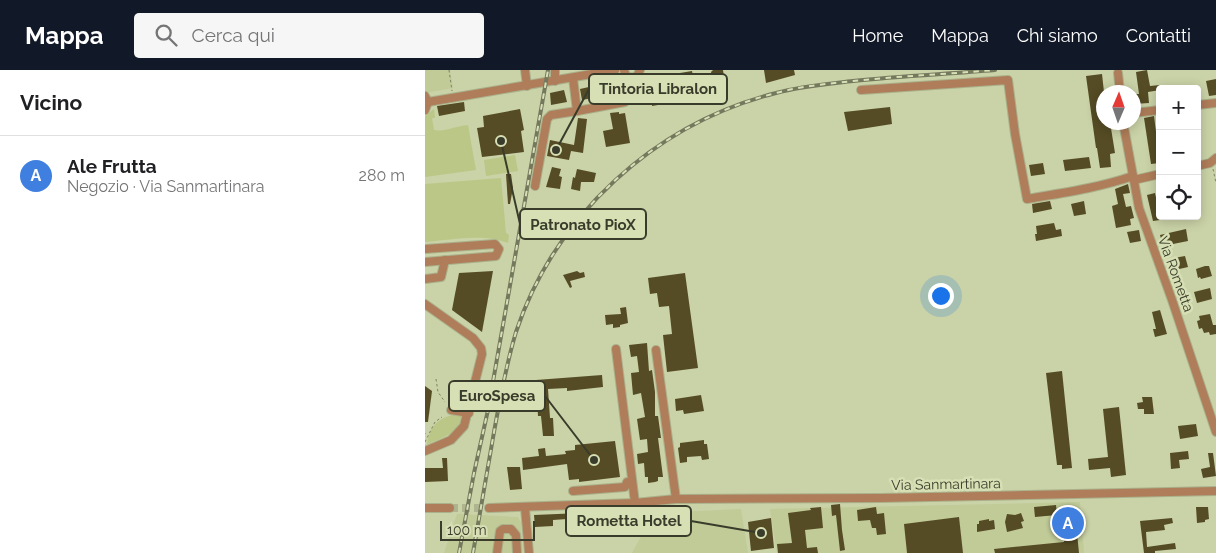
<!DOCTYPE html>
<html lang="it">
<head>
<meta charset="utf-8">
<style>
	body { margin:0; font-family:Raleway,sans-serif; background:#f6f6f6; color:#202124 }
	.controls { position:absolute; right:15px; top:15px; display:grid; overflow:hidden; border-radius:5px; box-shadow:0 2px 12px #0003 }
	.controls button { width:45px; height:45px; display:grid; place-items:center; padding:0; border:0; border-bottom:1px solid #e0e0e0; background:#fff; color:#202124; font:25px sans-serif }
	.compass { position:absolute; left:671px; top:15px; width:45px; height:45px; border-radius:50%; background:#fff; box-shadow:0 2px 12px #0003; rotate:2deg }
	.scale { position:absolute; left:15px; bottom:12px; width:95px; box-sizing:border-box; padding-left:5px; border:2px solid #393c2b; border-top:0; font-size:14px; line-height:18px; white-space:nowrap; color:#393c2b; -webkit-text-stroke:4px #d7dfb4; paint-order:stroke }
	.you { position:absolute; left:515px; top:225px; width:18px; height:18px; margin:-12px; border:4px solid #fff; border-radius:50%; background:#1a73e8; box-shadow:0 0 0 8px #1a73e833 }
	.badge { display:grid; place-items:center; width:32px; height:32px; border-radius:50%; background:#111827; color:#fff; font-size:16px; font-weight:700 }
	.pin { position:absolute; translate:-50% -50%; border:2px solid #fff; box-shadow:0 1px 5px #0006 }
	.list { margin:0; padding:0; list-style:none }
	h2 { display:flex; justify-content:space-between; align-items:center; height:65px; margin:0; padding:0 20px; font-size:21px }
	h2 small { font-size:16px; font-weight:400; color:#757577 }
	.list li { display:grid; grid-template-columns:32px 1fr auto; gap:15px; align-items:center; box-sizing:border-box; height:80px; padding:0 20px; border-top:1px solid #e0e0e0 }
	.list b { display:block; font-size:19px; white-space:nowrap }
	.list p { margin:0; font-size:16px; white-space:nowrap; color:#757577 }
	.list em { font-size:16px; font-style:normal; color:#757577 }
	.icon { flex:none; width:28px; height:28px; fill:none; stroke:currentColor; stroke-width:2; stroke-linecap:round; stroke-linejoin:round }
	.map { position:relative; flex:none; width:791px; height:483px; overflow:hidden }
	header { display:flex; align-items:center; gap:30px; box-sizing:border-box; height:70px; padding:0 25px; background:#111827; color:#fff }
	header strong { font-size:24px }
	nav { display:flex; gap:28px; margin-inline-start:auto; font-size:18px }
	.search { width:350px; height:45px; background:#f6f6f6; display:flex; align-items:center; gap:12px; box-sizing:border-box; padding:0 18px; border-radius:5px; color:#757577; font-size:19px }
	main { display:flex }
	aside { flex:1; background:#fff }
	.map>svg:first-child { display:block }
	.built { fill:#c1cb98 }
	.green { fill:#bbc786 }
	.building { fill:#554c25 }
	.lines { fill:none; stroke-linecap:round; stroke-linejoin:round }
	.minor-tunnel { stroke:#adb48e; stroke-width:8; stroke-dasharray:8 4; stroke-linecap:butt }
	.minor-casing { stroke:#aab18c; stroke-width:10 }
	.path { stroke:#7d8365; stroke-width:1; stroke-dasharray:2.5 2.5; stroke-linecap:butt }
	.minor { stroke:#af7d59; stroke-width:8 }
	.rail-casing { stroke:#74795e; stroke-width:4 }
	.rail { stroke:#d7dfb4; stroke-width:2; stroke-dasharray:5.5; stroke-linecap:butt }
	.labels { text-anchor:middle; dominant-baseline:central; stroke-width:5; stroke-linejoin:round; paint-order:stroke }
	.street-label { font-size:14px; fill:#393c2b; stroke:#d7dfb4 }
	.leader { fill:none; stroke:#393c2b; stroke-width:2 }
	.callout-dot { fill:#393c2b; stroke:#d7dfb4; stroke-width:2 }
	.callout { fill:#d7dfb4; stroke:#393c2b; stroke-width:2 }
	.callout-label { font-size:15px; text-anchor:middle; font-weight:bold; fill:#393c2b }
</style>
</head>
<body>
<header>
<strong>Mappa</strong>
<div class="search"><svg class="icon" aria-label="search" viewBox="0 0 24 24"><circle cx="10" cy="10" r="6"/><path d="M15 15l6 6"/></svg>Cerca qui</div>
<nav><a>Home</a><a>Mappa</a><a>Chi siamo</a><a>Contatti</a></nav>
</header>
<main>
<aside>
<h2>Vicino<small></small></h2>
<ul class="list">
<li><span class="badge" style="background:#3f7fe0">A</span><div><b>Ale Frutta</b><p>Negozio · Via Sanmartinara</p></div><em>280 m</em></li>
</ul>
</aside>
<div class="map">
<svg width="791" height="483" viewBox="0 0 791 483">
	<rect width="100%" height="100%" fill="#cad2a7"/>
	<g class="built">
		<path d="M0 0H25L28 18 0 23Z"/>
		<path d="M655 432 659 483H352L345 439Z"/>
		<path d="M316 439 323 483H207L229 443Z"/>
		<path d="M32 444 93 447 96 452 98 483H19Z"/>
	</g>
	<g class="green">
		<path d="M9 39 10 48H7L9 60C20 62 31 56 43 55L51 100 0 107V46Z"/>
		<path d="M90 85 93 101 61 106 59 90Z"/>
		<path d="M76 108 81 163 84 165 83 173C58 163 26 170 0 172V114Z"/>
		<path d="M28 345 37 346 38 347C31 364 18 368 2 374 5 358 11 349 28 345Z"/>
	</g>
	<g class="building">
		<path d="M288 0H298L302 27 282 31 279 16 288 14 286 2Z"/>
		<path d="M339 0H369L370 5 341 13Z"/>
		<path d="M722 0 725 16 735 15V20L723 22 724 33 709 34 708 24H714L711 2Z"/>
		<path d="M267 1 269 11 262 12 264 24 254 26 252 14 245 15 243 5Z"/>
		<path d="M677 4 679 22 678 52H685L690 83 685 84 686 97 675 98 672 78H671L661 6Z"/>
		<path d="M791 9V25L784 26 781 11Z"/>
		<path d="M186 12 188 24 157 30 155 19Z"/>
		<path d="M237 18 239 34 227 36V34L221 35 219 23 225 22V20Z"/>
		<path d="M139 20 142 32 126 35 125 23Z"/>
		<path d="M39 32 40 41 14 46 12 36Z"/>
		<path d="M465 37 467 54 423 61 419 42Z"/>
		<path d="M95 39 99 60 96 61 99 82 57 87 52 58 59 57 58 46Z"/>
		<path d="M194 42V44L200 43 205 73 181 77 178 61 188 59 185 43Z"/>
		<path d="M729 46 735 93 726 94 719 48Z"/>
		<path d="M153 48 162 49 158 83 146 81 144 90 122 86 125 70 149 75Z"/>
		<path d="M664 87 666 98 640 101 638 90Z"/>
		<path d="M618 93 620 104 606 106 604 95Z"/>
		<path d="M127 97 136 99 134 106 137 107 135 119 121 117Z"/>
		<path d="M152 99 171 103 169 112H156L155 121 146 119 148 107 150 108Z"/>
		<path d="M81 104H86L88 118 85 134H83Z"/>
		<path d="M703 114 705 123 698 124 701 137 706 136 709 148 705 149 706 155 691 158 687 136 693 134 690 119Z"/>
		<path d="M730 123 732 132H735V150L728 151 722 125Z"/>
		<path d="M625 131 627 139 608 143 607 134Z"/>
		<path d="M659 131 661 144 649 146 646 134Z"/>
		<path d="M119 139 127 140 125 150H123V158L118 159V155L109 153 111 144 118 145Z"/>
		<path d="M629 153 631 160 636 159 637 166 611 171 610 164H612L611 156Z"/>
		<path d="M761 159 763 171 738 176 735 165Z"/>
		<path d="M714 160 716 171 705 173 702 162Z"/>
		<path d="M760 186 763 197 750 200 749 188Z"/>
		<path d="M780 196H784L787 206 776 209 775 207 773 208 771 199Z"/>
		<path d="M68 201 57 262 27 240 34 203Z"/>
		<path d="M152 201 155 203 159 202 160 207 145 211 147 217 145 218 138 205Z"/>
		<path d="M260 203 273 298 242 302 238 265 247 264 244 236 234 237 232 223 225 224 223 208Z"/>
		<path d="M785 218 787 229 772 233 769 222Z"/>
		<path d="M201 237 203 253 195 255V257L188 258V254L181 255 180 245 196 244 195 238Z"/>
		<path d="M735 240 742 264 730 267 728 259H731L727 242Z"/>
		<path d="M785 244 788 255H791V264L785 265 784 262 779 263 777 258 774 259 772 251 775 250 774 246Z"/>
		<path d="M222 273 224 301 227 300 230 322V346H233L236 368H233L238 407H233V411L230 412 223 413V407H220L219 393 213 394 212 384 223 382 222 369 215 370 212 349 220 347 216 323 208 325 206 303 214 302 212 286 206 287 204 275Z"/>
		<path d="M637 301 647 398 637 399V395H632L621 303Z"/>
		<path d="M177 305 178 317 142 321V318L123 319 125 348H128L129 366H118L116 346H113L111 310Z"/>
		<path d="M0 316 7 321 3 352H0Z"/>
		<path d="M276 325 279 341 259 344 258 340 251 341 250 329Z"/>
		<path d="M717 327H727L729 344H719V339H713L712 333 718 332Z"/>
		<path d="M694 337 701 405 686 407 685 398 664 400 663 389 683 387 678 339Z"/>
		<path d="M771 354 773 366 755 369 753 356Z"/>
		<path d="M279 370V374H282L284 389 277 390 276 386 262 387V392L255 393 253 378 255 377V373Z"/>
		<path d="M190 371 195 407 154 412V409L144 410 142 394 98 400 97 388 114 386 113 379 120 378 121 386 141 384 140 381 150 380V375Z"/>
		<path d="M763 381 764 389 754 390 755 398 746 399 745 383Z"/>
		<path d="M783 383H788L791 406 778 408 776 399 785 397Z"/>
		<path d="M17 388H22L23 411 0 412V398H18Z"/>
		<path d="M82 397H95L97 419 85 420Z"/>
		<path d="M415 434 417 460 420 480 415 481 411 445 407 446 406 435Z"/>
		<path d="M631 435 632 445 610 447 609 437Z"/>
		<path d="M396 437 398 458 380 460 382 478 392 477 393 483H353L352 474 367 473 363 443 386 440 385 438Z"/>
		<path d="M451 437 452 444 459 443 461 464 452 465 451 458H447L445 450 433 451 432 440Z"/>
		<path d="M771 437H783L784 449 780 450V452L772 453Z"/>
		<path d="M156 443 154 454H150L151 461 142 462V449L128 450V456L110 457 109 445Z"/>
		<path d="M596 443 599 451 596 452 598 458 582 462 580 452 582 444 590 445Z"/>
		<path d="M534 447 538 483H482L479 454Z"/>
		<path d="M346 448 349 478 326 481 323 452Z"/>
		<path d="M747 448 748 453 739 455 740 460 721 462 722 477 750 473 751 479 730 481V483H719L715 451Z"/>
		<path d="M564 449V451L569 450 570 459 552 462V454H554V451Z"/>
		<path d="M651 453 654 483H570L569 479 639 472 637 454Z"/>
	</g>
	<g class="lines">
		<path class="minor-tunnel" d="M25 438H64"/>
		<g class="minor-casing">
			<g id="minor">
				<path d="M100 0 102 16"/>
				<path d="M130 0V11"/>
				<path d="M199 0 201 6 208 8 212 6 215 0"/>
				<path d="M693 3 695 22"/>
				<path d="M436 20 583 10 590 64 602 129C637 123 673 118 708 106"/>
				<path d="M0 26 3 32 0 40"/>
				<path d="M3 32 190 0"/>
				<path d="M772 35 791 33"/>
				<path d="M152 41 200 32 197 16"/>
				<path d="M708 43 735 40"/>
				<path d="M698 52 714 138 747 230 791 362"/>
				<path d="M772 96 785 93 791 88"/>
				<path d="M709 110 735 104"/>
				<path d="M110 116 122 49 126 45 152 41 148 8"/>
				<path d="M0 179 70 174 74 179 71 186 0 192"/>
				<path d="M0 209 16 207 20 190"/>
				<path d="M0 234 48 268 56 278 57 284 39 356 26 370 0 381"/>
				<path d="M191 279 210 433"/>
				<path d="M231 280 251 429"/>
				<path d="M26 340 44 343"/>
				<path d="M148 421 200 417 202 412H207"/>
				<path d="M0 438H25"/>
				<path d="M64 438 210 433 251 429 456 428 791 421"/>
				<path d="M100 438 104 483"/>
				<path d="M72 483 75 461 78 459H86L91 465 92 483"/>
			</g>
		</g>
		<g class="path">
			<path d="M24 0 27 21"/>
			<path d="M788 99 791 113"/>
			<path d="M11 309 13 322 20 332"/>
			<path d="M0 363V364"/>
			<path d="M0 372 10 352 17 347"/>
		</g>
		<use href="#minor" class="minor"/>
		<g class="rail-casing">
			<g id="rail">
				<path d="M34 483 49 403 63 340 123 0"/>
				<path d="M48 483C55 443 62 402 69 362 75 329 81 295 91 262 130 145 231 53 351 23 376 16 402 14 428 11 475 6 523 4 570 0"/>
			</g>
		</g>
		<use href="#rail" class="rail"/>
	</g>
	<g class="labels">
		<g class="street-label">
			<text transform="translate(751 204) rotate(70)">Via Rometta</text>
			<text transform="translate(521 414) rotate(-1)">Via Sanmartinara</text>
		</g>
	</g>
	<path class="leader" d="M131 80L164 19M76 71L95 154M169 390L120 326M336 463L266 451"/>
	<g class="callout-dot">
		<circle cx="131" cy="80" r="5"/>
		<circle cx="76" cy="71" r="5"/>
		<circle cx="169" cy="390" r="5"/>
		<circle cx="336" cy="463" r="5"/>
	</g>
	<g class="callout">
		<rect x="164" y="4" width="138" height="30" rx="5"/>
		<rect x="95" y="139" width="126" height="30" rx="5"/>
		<rect x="24" y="311" width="96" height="30" rx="5"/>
		<rect x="141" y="436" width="125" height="30" rx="5"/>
	</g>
	<g class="callout-label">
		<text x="233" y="24">Tintoria Libralon</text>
		<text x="158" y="160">Patronato PioX</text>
		<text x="72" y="331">EuroSpesa</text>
		<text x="204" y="456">Rometta Hotel</text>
	</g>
</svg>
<div class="controls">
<button>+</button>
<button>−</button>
<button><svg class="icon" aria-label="locate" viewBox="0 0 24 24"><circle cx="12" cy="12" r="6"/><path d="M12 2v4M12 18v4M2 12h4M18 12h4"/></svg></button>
</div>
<svg class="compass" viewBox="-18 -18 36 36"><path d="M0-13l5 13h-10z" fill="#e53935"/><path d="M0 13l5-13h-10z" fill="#757577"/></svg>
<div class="scale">100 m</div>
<div class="you"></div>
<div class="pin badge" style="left:643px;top:453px;background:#3f7fe0">A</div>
</div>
</main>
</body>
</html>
